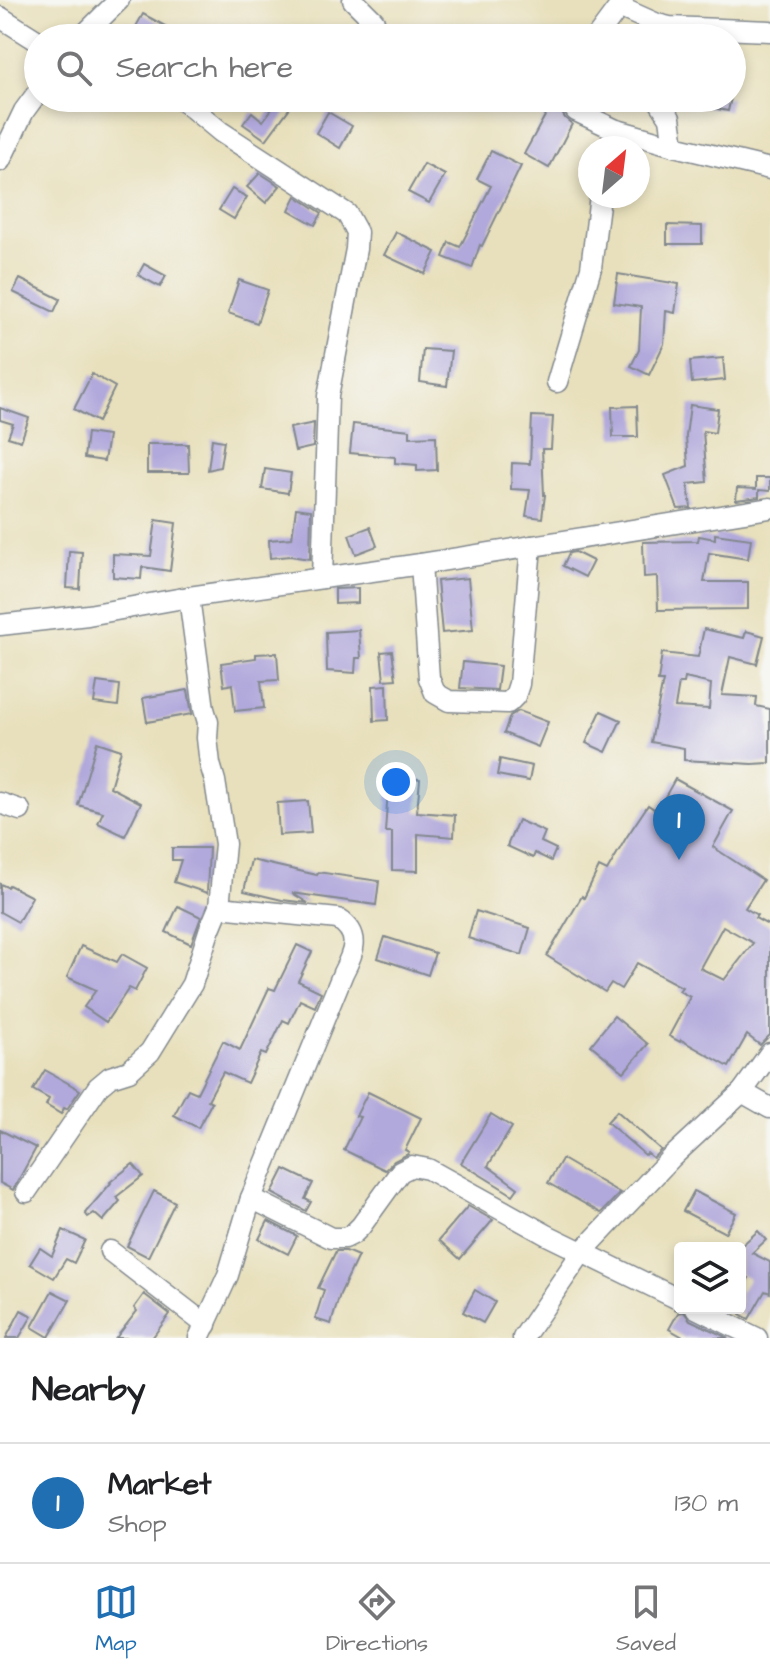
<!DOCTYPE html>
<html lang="en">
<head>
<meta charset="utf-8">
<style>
	body { margin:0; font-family:"Architects Daughter",sans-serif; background:#f2f2f2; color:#202124 }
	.controls { position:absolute; right:24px; bottom:24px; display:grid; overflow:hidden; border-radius:8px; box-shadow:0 4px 12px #0003 }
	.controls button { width:72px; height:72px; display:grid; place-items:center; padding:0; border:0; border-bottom:2px solid #e0e0e0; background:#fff; color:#202124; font:40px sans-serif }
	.compass { position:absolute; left:578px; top:136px; width:72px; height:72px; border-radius:50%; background:#fff; box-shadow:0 4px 12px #0003; rotate:28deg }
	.you { position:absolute; left:396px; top:782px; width:28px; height:28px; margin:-20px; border:6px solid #fff; border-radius:50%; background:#1a73e8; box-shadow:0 0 0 12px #1a73e833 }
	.badge { display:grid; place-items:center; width:52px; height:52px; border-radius:50%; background:#1f6fb2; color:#fff; font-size:26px; font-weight:700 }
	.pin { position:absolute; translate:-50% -66px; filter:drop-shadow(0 2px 4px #0008) }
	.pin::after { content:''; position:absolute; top:42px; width:28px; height:24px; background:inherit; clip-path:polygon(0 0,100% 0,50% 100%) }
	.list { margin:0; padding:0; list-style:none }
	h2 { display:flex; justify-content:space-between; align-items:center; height:104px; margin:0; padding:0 32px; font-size:34px }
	h2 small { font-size:26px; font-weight:400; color:#757577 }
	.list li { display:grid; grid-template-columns:52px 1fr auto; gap:24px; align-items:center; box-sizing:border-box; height:120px; padding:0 32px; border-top:2px solid #e0e0e0 }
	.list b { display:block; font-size:30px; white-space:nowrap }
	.list p { margin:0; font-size:26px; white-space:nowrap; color:#757577 }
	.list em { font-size:26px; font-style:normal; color:#757577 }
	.icon { flex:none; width:44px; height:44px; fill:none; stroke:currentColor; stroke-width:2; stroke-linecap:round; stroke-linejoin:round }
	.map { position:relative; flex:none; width:770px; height:1338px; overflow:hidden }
	.search { position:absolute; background:#fff; box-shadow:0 4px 12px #0003; left:24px; right:24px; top:24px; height:88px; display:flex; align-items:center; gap:20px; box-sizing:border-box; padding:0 28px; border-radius:44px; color:#757577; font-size:30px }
	.sheet { height:224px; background:#fff }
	nav { display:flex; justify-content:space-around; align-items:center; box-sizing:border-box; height:112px; border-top:2px solid #e0e0e0; background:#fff; font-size:22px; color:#757577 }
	nav a { display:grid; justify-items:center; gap:4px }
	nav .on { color:#1f6fb2 }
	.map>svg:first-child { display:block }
	.building { fill:#b1a8db; fill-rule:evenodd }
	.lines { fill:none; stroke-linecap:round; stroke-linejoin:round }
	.minor-casing { stroke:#82888d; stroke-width:23 }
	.minor { stroke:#fff; stroke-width:20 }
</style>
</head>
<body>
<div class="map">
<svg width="770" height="1338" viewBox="0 0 770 1338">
	<rect width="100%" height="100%" fill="#f6f6f2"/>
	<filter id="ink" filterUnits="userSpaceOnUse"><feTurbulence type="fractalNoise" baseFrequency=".0125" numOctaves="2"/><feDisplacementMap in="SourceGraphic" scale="16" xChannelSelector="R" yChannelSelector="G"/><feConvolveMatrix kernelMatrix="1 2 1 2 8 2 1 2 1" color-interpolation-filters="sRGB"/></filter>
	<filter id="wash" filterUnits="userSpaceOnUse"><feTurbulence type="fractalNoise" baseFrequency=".006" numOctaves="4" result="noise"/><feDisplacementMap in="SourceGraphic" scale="32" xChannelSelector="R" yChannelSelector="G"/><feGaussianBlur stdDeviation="1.8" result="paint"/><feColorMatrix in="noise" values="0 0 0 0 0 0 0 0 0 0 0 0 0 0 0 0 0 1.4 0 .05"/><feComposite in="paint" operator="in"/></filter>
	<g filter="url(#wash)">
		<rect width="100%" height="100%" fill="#e8e0bc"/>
		<g id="blocks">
			<g class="building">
				<path d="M143 14 187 38H148L134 30Z"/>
				<path d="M280 98H297L266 140 243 124 252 112 263 121Z"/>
				<path d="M693 98H731L728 111 692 104Z"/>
				<path d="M552 103 558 106 565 118 572 124 549 168 524 154Z"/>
				<path d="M328 112 352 126 340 148 316 133Z"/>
				<path d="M491 151 521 166 482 246 480 245 472 268 443 257 449 242 460 247 491 186 477 179Z"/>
				<path d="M424 164 445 175 429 203 408 192Z"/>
				<path d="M260 173 280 186 266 203 247 187Z"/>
				<path d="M232 189 247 197 234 219 219 210Z"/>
				<path d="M296 196 322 213 315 225 289 210Z"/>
				<path d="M667 225 702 226V244H667Z"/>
				<path d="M396 232 436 252 425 274 384 255Z"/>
				<path d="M144 264 166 276 160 287 138 275Z"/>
				<path d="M618 274 679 284 675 313 666 311 664 344 649 375 631 366 639 350 641 307 614 303Z"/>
				<path d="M20 279 60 299 54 312 13 292Z"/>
				<path d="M239 280 268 290 257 323 228 313Z"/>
				<path d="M423 349 451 351 447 386 420 382Z"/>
				<path d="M723 358 725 380 692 383 690 361Z"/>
				<path d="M92 374 115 387 98 422 74 409Z"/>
				<path d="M690 405 718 409 715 433 703 431 707 482 688 484 691 508 678 509 665 475 688 466 686 436Z"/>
				<path d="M637 406 638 437H613L612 407Z"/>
				<path d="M0 408 29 418 21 441 8 437 13 424 0 420Z"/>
				<path d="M532 416 553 417 551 449H542L544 495H545L542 518 526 516 530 490 511 489 512 463 530 464Z"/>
				<path d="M314 423 313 447 295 451 290 428Z"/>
				<path d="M353 424 410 430V437L436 436 437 470 417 471V465L395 463V457L350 453Z"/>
				<path d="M87 433 108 436 104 461 84 458Z"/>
				<path d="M212 439 224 441 220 467 208 470Z"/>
				<path d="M147 444H188L189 473H147Z"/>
				<path d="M265 469 291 473 288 493 262 489Z"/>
				<path d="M756 478H770V491L759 490V497L736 500 737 488 756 489Z"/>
				<path d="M296 508 311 510 310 559 290 556 270 558 269 540 292 538Z"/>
				<path d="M156 520 176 523 170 571 142 567 141 579 113 577V554L151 556Z"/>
				<path d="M370 527 377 546 356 554 349 535Z"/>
				<path d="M715 534 751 539 748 559 709 553 704 582H748V609L658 610 657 576 644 577 643 542 698 541 699 536 715 539Z"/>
				<path d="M69 551 82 552 80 589 67 588Z"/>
				<path d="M575 552 593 561 585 577 563 566 569 553Z"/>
				<path d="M468 578 473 630 442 633 437 581Z"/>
				<path d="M358 588V603L335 604V589Z"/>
				<path d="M704 629 744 638 746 631 764 636 757 664 730 657 722 695 757 697 756 706 770 709V763L752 764 684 760V748L651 742 663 681H658L662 653 698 657ZM685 678 711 684 709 709 675 707 679 683H684Z"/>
				<path d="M359 630 361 658H356L355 673 327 671 326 632Z"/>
				<path d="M392 651 396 679 384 680 381 652Z"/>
				<path d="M277 653 279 680 261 681 264 708 235 711 232 684 224 686 221 663 256 658V654Z"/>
				<path d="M463 662 500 666 497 690 460 688Z"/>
				<path d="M97 682 120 685 118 706 94 703Z"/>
				<path d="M387 685 388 720 374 721 373 686Z"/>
				<path d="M188 690 192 714 147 722 143 698Z"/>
				<path d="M519 711 548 722 538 747 504 733 510 716Z"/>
				<path d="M601 711 621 720 606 752 586 743Z"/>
				<path d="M97 742 121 750 110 787 141 803 125 836 98 823 103 812 78 805Z"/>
				<path d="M500 759 532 766 529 781 497 775Z"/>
				<path d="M389 775 420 779 417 812 455 815 454 837 418 834V871L392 870V832H385Z"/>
				<path d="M675 779 733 811 713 847 763 880 745 908 757 915 755 918 770 926V1035L760 1045 747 1035 729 1067 681 1040 680 1042 669 1036 690 997 679 991 682 987 637 963 621 989 611 983 605 992 547 956 582 896 584 898 599 867 607 871 626 838 648 805 657 811ZM723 926 753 943 724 980 700 968Z"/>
				<path d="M308 801 311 833 279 835 277 803Z"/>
				<path d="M518 820 545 832 541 842 556 849 551 861 535 853 533 858 507 846Z"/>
				<path d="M172 848H209L207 893 174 882 181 860H172Z"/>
				<path d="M251 860 317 875 318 872 379 881 376 905 292 893 308 903 282 900 244 891Z"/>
				<path d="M0 884 7 887 9 885 32 897 18 922 0 912Z"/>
				<path d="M178 906 201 917 191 944 166 932Z"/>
				<path d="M476 911 530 928 522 955 468 938Z"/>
				<path d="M385 937 435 953 428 975 378 958Z"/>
				<path d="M297 945 312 952 298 981 321 992 315 1007 300 1000 289 1023 283 1020 266 1055 261 1053 247 1083 223 1072 208 1100 212 1102 198 1128 174 1115 188 1089 197 1093 223 1041 240 1050 269 988 275 990Z"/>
				<path d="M81 946 117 962 122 954 147 968 135 991 129 988 106 1022 84 1007 96 990 67 977Z"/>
				<path d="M614 1016 648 1044 624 1072 591 1045Z"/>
				<path d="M45 1070 80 1090 67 1109 64 1108 61 1114 46 1105 49 1099 33 1090Z"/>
				<path d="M368 1092 421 1118 405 1150 409 1152 408 1154 394 1161 385 1170 344 1150 360 1117 356 1116Z"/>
				<path d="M617 1111 661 1150 653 1158 647 1153 645 1155 607 1122Z"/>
				<path d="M491 1114 512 1127 488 1166 518 1188 513 1195 461 1163Z"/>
				<path d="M0 1130 36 1148 13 1190 0 1183Z"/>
				<path d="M562 1159 620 1193 601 1213 548 1183Z"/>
				<path d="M133 1164 143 1176 116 1197 120 1201 103 1221 94 1213 88 1217 85 1213 111 1183 110 1182Z"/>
				<path d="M284 1169 313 1183 305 1199 311 1202 306 1211 272 1193Z"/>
				<path d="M154 1191 175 1202 148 1257 127 1246Z"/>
				<path d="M694 1191 736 1213 725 1233 683 1211Z"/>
				<path d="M468 1206 493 1220 460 1259 439 1240Z"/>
				<path d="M268 1221 297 1236 288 1254 259 1239Z"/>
				<path d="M63 1230 85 1240 74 1263 66 1259 54 1278 30 1264 40 1248 52 1256Z"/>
				<path d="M758 1231 766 1240 752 1253 770 1262V1293L765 1291 749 1319 740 1314V1293L749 1278 740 1274V1247Z"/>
				<path d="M336 1251H346L358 1256 340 1294 331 1324 315 1319 324 1290 318 1288Z"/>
				<path d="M475 1290 495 1302 483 1323 463 1312Z"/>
				<path d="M52 1291 70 1300 49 1337 32 1327Z"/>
				<path d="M144 1294 170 1314 152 1338H116L137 1311 134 1308Z"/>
				<path d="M21 1310 32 1316 19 1338H6Z"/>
				<path d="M684 1312 690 1320 728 1338H685L669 1329 678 1313Z"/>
			</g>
		</g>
	</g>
	<g filter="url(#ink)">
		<use href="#blocks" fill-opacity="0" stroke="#82888d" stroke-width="2"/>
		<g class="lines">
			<g class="minor-casing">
				<g id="minor">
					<path d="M353 0 374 21"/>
					<path d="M619 7 657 24 669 27 770 31"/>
					<path d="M0 17 38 41"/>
					<path d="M81 38 119 0"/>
					<path d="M596 38 619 7 622 0"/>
					<path d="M180 98 221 132 347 214 357 232 356 249 328 396 322 578"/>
					<path d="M568 98 576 111 614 129 674 146"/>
					<path d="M657 98 670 118 674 146 770 169"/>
					<path d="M0 161 24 111 38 92"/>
					<path d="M557 382 591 268 600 196"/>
					<path d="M421 564 429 678 435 693 449 701 508 703 515 696 519 684 531 546"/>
					<path d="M0 625 88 615 189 597 421 564 770 508"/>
					<path d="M0 803 20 810"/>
					<path d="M742 1092 770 1108"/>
					<path d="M26 1192 98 1087 110 1077 129 1071 150 1052 192 984 209 931 219 907 225 844 215 781 210 764 207 738 208 722 204 709 189 597"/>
					<path d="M251 1198 331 1238H345L353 1234 361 1226 400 1172 412 1166 428 1169 547 1235 680 1300"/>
					<path d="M110 1251 206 1325"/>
					<path d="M696 1308 757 1338"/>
					<path d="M199 1338 228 1275 251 1198 343 973C354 952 362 934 338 919L219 907"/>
					<path d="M523 1338 582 1252 671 1158 742 1092 770 1053"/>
				</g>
			</g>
			<use href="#minor" class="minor"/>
		</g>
	</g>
</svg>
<div class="controls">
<button><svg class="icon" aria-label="layers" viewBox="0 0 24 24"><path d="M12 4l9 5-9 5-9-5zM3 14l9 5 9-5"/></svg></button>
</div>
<svg class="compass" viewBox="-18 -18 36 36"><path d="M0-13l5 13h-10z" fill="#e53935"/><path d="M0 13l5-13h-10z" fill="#757577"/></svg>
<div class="you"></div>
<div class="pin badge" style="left:679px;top:860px">1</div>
<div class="search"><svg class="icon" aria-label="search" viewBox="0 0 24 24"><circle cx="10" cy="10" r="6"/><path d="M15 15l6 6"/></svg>Search here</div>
</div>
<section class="sheet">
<h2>Nearby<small></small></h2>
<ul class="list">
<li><span class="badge">1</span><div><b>Market</b><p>Shop</p></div><em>130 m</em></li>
</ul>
</section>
<nav>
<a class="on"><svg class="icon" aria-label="map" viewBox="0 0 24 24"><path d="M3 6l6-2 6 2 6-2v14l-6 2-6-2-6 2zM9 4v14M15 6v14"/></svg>Map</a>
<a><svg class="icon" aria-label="directions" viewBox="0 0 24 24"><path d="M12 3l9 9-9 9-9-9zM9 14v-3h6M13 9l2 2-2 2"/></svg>Directions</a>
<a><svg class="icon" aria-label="saved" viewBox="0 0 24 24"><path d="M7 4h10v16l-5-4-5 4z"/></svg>Saved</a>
</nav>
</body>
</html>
